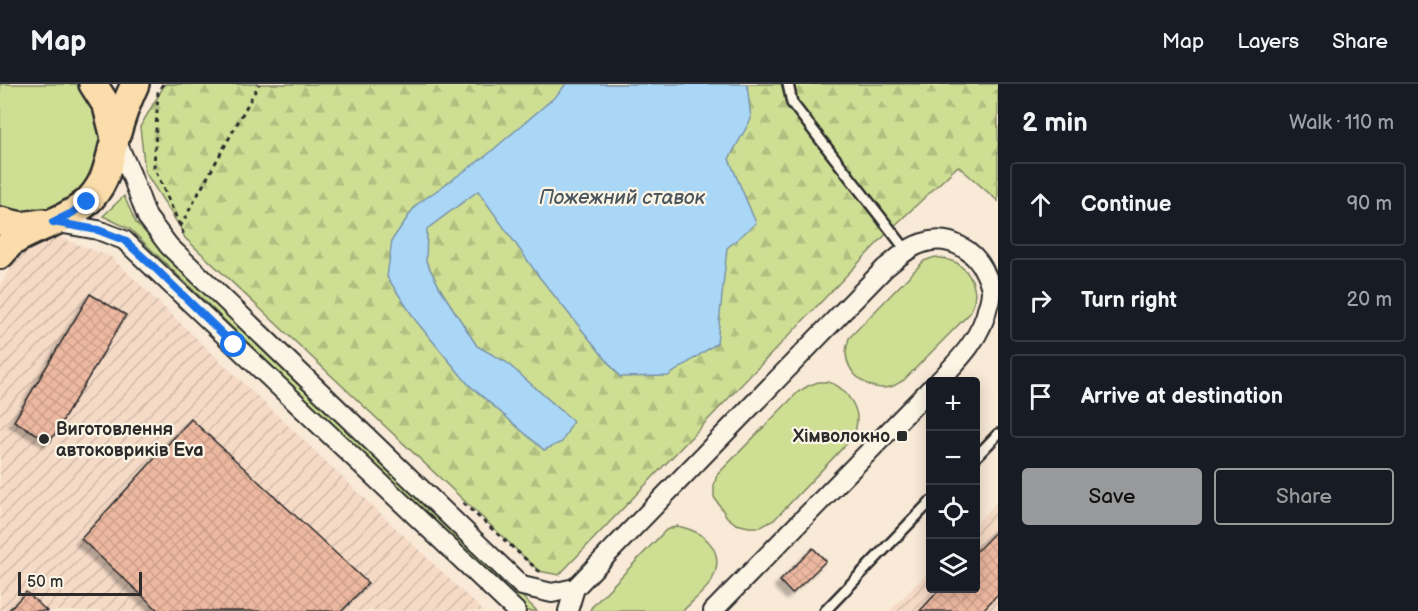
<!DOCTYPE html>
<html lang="en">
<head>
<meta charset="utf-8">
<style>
	body { margin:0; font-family:"Balsamiq Sans",sans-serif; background:#242831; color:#f1f3f6 }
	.controls { position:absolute; right:18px; bottom:18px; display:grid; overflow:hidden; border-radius:6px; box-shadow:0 3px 15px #0003 }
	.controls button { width:54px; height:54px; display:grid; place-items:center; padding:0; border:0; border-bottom:2px solid #363941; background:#171b24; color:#f1f3f6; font:30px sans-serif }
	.scale { position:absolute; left:18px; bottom:15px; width:124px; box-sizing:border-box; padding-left:6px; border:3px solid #2b2b2b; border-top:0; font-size:16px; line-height:21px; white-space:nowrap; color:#2b2b2b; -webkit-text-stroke:4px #fcf5e5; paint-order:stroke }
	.stop { position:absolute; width:18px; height:18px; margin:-14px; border:4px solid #1a73e8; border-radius:50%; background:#fff }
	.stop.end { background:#1a73e8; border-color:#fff; box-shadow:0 2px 6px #0008 }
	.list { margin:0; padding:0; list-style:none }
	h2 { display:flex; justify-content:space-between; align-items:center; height:78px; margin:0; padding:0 24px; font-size:26px }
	h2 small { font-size:20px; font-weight:400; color:#9ea1a6 }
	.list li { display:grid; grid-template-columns:39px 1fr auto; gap:18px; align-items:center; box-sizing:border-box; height:84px; margin:0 12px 12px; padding:0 12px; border:2px solid #363941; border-radius:6px }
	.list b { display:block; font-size:22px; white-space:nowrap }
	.list em { font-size:20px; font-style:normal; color:#9ea1a6 }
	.actions { display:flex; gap:12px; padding:18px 24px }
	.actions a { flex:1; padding:14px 0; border:2px solid #98999b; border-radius:6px; text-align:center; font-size:21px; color:#98999b }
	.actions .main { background:#98999b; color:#111 }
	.icon { flex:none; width:33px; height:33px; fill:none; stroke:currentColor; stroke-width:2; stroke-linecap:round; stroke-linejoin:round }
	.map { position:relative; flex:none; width:998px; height:527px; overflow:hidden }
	header { display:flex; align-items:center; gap:36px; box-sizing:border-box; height:84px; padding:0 30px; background:#171b24; border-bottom:2px solid #363941 }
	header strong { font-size:28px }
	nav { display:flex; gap:33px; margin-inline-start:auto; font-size:21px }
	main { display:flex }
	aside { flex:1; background:#171b24 }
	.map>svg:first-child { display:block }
	.industrial { fill:url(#industrial-furrows) }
	.grass { fill:#cedf94; stroke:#7c8560; stroke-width:1.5 }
	.forest { fill:url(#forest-firs); stroke:#7c8560; stroke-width:1.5 }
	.water { fill:#abd7f7; stroke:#7892a5; stroke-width:1.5 }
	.building { fill:url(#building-cross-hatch); stroke:#2b2b2b; stroke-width:1.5; filter:url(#shadow) }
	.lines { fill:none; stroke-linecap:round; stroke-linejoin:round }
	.lane-casing { stroke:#2b2b2b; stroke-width:14 }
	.street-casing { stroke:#2b2b2b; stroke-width:22 }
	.primary-casing { stroke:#2b2b2b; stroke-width:32 }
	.path { stroke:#2b2b2b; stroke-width:3; stroke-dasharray:4.5 4.5; stroke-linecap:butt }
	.lane { stroke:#fcf5e5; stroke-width:9 }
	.street { stroke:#fcf5e5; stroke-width:18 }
	.primary { stroke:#fbddab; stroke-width:27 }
	.route { stroke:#1a73e8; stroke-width:8 }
	.poi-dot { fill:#2b2b2b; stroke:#fcf5e5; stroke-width:2 }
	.labels { text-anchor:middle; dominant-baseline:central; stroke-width:4.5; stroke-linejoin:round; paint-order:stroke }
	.poi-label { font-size:18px; font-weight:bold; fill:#2b2b2b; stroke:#fcf5e5; text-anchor:start }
	.water-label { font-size:20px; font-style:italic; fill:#4b565e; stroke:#fcf5e5 }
</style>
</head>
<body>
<header>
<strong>Map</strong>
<nav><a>Map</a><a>Layers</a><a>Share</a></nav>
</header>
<main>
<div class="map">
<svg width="998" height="527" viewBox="0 0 998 527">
	<defs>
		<pattern id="industrial-furrows" width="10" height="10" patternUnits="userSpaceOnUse" patternTransform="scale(1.5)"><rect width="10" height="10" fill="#f5dac6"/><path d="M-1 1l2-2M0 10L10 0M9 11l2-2" fill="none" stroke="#d2bbaa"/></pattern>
		<pattern id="forest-firs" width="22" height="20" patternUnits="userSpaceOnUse" patternTransform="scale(1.5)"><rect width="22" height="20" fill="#cedf94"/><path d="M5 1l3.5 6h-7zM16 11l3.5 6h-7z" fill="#b1c080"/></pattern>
		<pattern id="building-cross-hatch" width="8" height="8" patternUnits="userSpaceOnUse" patternTransform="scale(1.5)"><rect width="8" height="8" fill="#edb8a0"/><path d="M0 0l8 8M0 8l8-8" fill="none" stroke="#cb9e8a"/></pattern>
		<filter id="shadow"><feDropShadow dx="-5.5" dy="5.5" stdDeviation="1.5" flood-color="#0004"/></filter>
	</defs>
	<rect width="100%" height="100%" fill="#f9e9d7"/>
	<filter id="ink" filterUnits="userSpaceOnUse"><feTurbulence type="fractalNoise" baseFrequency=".0167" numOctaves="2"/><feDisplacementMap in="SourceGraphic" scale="12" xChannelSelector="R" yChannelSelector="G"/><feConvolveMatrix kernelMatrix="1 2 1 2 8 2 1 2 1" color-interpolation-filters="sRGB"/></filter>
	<g filter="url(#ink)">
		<g class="industrial">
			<path d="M56 152 111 173 483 527H0V202L19 171Z"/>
			<path d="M998 417V527H890L930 486V504H976V440Z"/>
		</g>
		<g class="grass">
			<path d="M0 0H77L90 13 101 36 103 62 96 87 82 109 41 130 18 131 0 125Z"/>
			<path d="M124 112 136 139 537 527H526L130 145 103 132Z"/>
			<path d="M935 173 946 175 957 179 966 187 972 196 975 208 974 218 970 229 904 296C900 298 895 302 890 303 869 308 847 290 846 269 846 264 848 259 849 254L924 177Z"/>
			<path d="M818 298C821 298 825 298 828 298 842 301 856 319 857 333 857 339 856 345 854 352L774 436 761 443H749L736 440 727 433 714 413V401L717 391 798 308 808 302Z"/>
			<path d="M677 442C704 447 727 466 712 496 707 506 691 518 683 527H590L591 524 666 446Z"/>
		</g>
		<path class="forest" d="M165 0H788L792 15 793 0H998V117L958 82 890 146 559 491 539 487 185 154 180 143 145 88 140 43Z"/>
		<path class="water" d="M566 0H747L751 35 729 75 756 139 727 164 717 259 668 292 620 293 540 194 478 107 427 145 426 177 441 206 477 262 506 278 573 337 562 358 544 366 468 300 416 237 387 193 392 156 416 121 487 71 556 12Z"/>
		<g class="building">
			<path d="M90 210 126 231 50 358 14 337Z"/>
			<path d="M191 335 368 499 342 527H159L81 455Z"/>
			<path d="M998 445V510L982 527H920L941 504H975V469Z"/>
			<path d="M813 464 826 477 792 510 780 497Z"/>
			<path d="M26 508 47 527H8Z"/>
		</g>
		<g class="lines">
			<g class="lane-casing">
				<g id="lane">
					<path d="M788 0 792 19 907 167"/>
					<path d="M976 373 998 350"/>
					<path d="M825 527 930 418"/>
				</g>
			</g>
			<g class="street-casing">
				<g id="street">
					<path d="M115 54 131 90 147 133 169 162 522 502 552 509 575 504 885 184C897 175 908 163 923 159 949 150 976 166 986 191 988 195 990 200 991 204 991 209 990 217 988 222 982 253 959 276 938 298"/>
					<path d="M53 138 98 146 124 156 516 527"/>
					<path d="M568 527 575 504"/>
					<path d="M713 527 930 305"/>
				</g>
			</g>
			<g class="primary-casing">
				<g id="primary">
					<path d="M93 0 107 22 115 54"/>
					<path d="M0 137 21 142 43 139"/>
					<path d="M0 171C4 167 8 161 12 158 35 143 65 137 86 119 108 99 108 78 116 52 121 34 127 17 135 0"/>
				</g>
			</g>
			<g class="path">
				<path d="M163 0 158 8 154 83 184 151"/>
				<path d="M180 143 259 0"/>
				<path d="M463 419 539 487H542"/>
			</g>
			<use href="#lane" class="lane"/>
			<use href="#street" class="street"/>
			<use href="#primary" class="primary"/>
		</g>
	</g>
	<g class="lines" filter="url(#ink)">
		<path class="route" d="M87 118 72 129 53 138 98 146 124 156 156 185 234 261"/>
	</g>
	<g class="poi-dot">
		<rect x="896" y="346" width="12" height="12" rx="3"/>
		<circle cx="44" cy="355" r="6"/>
	</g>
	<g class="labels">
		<g class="poi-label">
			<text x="56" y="345">Виготовлення<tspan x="56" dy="21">автоковриків Eva</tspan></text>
			<text x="890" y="352" text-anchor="end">Хімволокно</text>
		</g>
		<g class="water-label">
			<text x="622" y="114">Пожежний ставок</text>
		</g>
	</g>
</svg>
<div class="controls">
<button>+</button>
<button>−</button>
<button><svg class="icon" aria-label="locate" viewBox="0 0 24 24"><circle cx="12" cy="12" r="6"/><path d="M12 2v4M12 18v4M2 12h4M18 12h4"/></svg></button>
<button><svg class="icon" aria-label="layers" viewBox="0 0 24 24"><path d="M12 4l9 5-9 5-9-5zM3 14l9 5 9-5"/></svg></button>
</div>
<div class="scale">50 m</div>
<div class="stop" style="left:234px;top:261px"></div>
<div class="stop end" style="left:87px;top:118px"></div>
</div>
<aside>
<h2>2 min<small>Walk · 110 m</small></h2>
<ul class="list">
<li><svg class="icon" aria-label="ahead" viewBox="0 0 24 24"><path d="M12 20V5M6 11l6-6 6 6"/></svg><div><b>Continue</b></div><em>90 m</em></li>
<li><svg class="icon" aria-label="right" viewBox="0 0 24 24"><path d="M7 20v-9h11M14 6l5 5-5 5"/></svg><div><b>Turn right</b></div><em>20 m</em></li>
<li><svg class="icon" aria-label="arrive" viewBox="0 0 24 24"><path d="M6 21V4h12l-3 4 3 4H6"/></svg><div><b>Arrive at destination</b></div></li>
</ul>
<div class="actions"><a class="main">Save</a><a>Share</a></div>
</aside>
</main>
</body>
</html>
